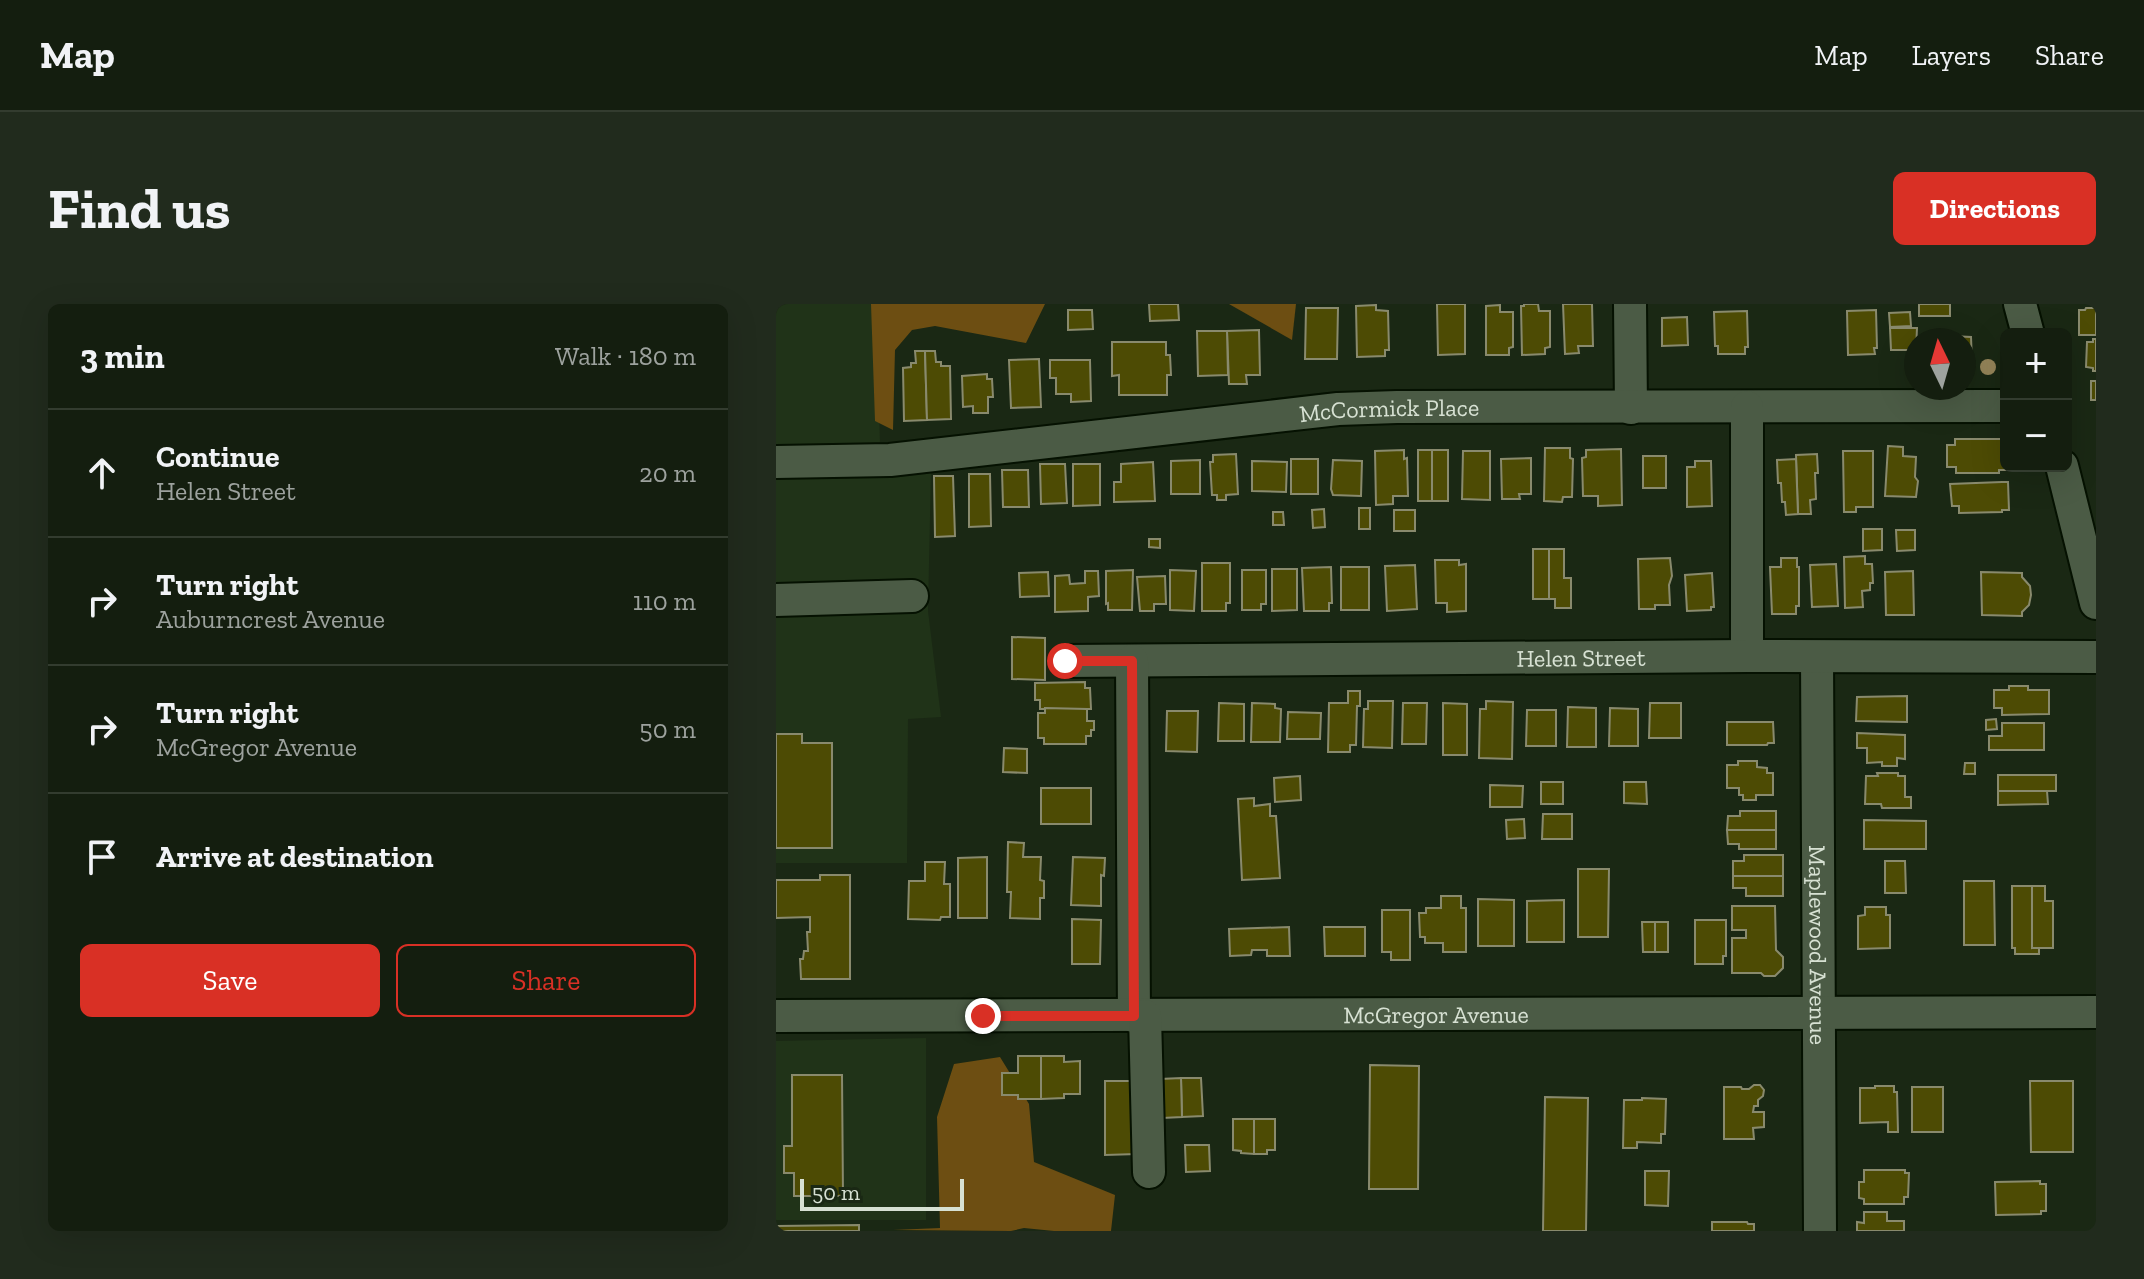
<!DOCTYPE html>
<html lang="en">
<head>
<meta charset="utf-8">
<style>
	body { margin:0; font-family:"Zilla Slab",serif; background:#212b1d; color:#f1f3f6 }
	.controls { position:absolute; right:24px; top:24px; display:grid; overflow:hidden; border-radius:12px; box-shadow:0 8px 32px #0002 }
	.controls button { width:72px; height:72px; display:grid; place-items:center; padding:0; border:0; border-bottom:2px solid #333c2f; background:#141e0f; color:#f1f3f6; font:40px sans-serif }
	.compass { position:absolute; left:1128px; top:24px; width:72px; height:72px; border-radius:50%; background:#141e0f; box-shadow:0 8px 32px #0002; rotate:355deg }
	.scale { position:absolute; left:24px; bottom:20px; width:164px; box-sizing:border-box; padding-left:8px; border:4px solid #d7e1d3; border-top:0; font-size:22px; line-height:28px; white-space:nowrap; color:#d7e1d3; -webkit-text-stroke:6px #1a2814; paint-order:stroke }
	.stop { position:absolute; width:24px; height:24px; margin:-18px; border:6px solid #d93025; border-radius:50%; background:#fff }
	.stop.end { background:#d93025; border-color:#fff; box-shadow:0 2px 8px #0008 }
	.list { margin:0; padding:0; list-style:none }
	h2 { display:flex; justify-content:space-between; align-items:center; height:104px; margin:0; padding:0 32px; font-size:34px }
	h2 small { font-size:26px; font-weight:400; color:#9da29e }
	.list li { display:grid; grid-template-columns:52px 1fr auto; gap:24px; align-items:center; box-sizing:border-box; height:128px; padding:0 32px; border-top:2px solid #333c2f }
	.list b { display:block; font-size:30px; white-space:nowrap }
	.list p { margin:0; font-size:26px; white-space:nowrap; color:#9da29e }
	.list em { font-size:26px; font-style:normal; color:#9da29e }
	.actions { display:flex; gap:16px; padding:24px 32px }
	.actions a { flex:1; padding:18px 0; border:2px solid #d93025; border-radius:12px; text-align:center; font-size:28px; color:#d93025 }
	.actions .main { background:#d93025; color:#fff }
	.icon { flex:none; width:44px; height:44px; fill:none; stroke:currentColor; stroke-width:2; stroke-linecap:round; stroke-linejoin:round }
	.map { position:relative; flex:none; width:1320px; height:927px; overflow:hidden; border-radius:12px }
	header { display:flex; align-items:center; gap:48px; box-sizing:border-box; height:112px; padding:0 40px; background:#141e0f; border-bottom:2px solid #333c2f }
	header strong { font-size:38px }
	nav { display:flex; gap:44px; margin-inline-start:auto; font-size:28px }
	.intro { display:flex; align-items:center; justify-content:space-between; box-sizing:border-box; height:192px; padding:0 48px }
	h1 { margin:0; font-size:56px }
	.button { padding:20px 36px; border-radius:12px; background:#d93025; color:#fff; font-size:28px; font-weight:700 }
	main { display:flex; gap:48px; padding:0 48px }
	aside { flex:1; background:#141e0f; border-radius:12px; box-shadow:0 8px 32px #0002 }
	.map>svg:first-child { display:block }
	.built { fill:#203318 }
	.forest { fill:#6d4e12 }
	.building { fill:#4d4b04; stroke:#898a6d; stroke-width:2 }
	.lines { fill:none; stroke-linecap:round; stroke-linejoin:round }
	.minor-casing { stroke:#051101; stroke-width:36 }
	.minor { stroke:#4b5b45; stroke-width:32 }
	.tree { fill:#96865a }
	.route { stroke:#d93025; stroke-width:10 }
	.labels { text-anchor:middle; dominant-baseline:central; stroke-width:6; stroke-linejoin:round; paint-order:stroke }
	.street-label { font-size:24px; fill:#d7e1d3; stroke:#1a2814 }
</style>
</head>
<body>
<header>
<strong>Map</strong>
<nav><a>Map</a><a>Layers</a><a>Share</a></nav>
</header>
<div class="intro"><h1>Find us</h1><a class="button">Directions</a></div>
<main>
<aside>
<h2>3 min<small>Walk · 180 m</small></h2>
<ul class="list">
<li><svg class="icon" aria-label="ahead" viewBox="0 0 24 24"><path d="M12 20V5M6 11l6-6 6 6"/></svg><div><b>Continue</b><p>Helen Street</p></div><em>20 m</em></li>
<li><svg class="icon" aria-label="right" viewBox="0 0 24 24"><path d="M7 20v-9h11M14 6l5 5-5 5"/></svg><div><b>Turn right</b><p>Auburncrest Avenue</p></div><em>110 m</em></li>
<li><svg class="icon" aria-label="right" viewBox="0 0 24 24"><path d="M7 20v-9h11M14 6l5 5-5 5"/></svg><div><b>Turn right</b><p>McGregor Avenue</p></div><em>50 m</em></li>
<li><svg class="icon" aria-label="arrive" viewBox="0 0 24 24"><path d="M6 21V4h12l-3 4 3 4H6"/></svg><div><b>Arrive at destination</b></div></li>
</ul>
<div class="actions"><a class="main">Save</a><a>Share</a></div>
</aside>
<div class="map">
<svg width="1320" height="927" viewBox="0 0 1320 927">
	<rect width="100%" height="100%" fill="#1a2814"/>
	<g class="built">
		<path d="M0 0H100L104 141 0 143Z"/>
		<path d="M155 166 152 307 165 413 132 415 131 559H0V171Z"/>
		<path d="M150 734V916H0V737Z"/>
	</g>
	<g class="forest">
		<path d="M95 0H269L250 39 159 22 136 26 119 46 117 126 99 117Z"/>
		<path d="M453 0H520L516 36Z"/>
		<path d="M224 753 253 800 258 858 339 891 335 927H278L248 924 235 927 117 926 164 924 161 813 178 760Z"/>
	</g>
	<g class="building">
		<path d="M373 0H402L403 16 374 17Z"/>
		<path d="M661 0H689V50L662 51Z"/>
		<path d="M748 0H762L763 7H774V43L769 44V50L746 51 745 2H748Z"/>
		<path d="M787 0H816L817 42H802L803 49 789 50Z"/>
		<rect x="1143" y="0" width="31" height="12"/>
		<path d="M600 1V6L612 7 613 46H609V52L581 53 580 2Z"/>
		<path d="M724 1V8H737V43L733 44V51H710V2Z"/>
		<path d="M530 4H562L561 55H529Z"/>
		<path d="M1310 4H1320V31H1303V6H1309Z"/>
		<path d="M292 6H316L317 25 292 26Z"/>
		<path d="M1100 6 1101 44H1098L1099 50 1072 51 1071 7Z"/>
		<path d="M971 7 972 43H969V50H942V42H939L938 8Z"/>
		<path d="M1134 8 1135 22 1114 23 1113 9Z"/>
		<path d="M911 13 912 41 886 42V14Z"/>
		<path d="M1114 24H1141L1140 46H1115Z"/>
		<path d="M483 26 484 71H470L471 80H453L451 27Z"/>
		<path d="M421 27H451L452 71 422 72Z"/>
		<path d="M1175 29V32L1195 33 1196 58 1188 59V36H1146V32Z"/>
		<path d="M1317 35H1320V67H1317V64L1310 63 1311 38H1317Z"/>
		<path d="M336 38H390V51H394L395 71H391V91H343V71L336 72Z"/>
		<path d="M139 47H149L151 116 128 117 127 64 135 63V59H140Z"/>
		<path d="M149 47H159L160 58H165V62H174L175 115 151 116Z"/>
		<path d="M263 55 265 103 235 104 233 56Z"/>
		<path d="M274 56H314L315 97 295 98V90H280V74H274Z"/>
		<path d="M211 70V75H216L217 93H212V109H197V102L187 103 186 72Z"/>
		<rect x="1315" y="77" width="5" height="19"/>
		<path d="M1179 135H1230L1232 166H1223V169H1180V163H1171V141H1179Z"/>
		<path d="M1112 142 1127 143V152L1140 153 1139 173 1142 177 1140 193 1109 192Z"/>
		<path d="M769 144H794V154L797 155 796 193H787L786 198 768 197Z"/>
		<path d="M845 145 846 201 822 202V192H807L806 154 810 153V146Z"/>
		<path d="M628 146V155L631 154 632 192H617V200L600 201 599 147Z"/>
		<rect x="642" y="146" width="14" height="51"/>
		<rect x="656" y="146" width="16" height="51"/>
		<path d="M687 147H714V196L686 195Z"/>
		<path d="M1067 147H1097V203H1080V208H1068Z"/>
		<path d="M460 150 462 190 450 191V196H441V191H436L434 158H437V151Z"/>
		<path d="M1041 150 1042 169H1039L1040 195 1034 196 1035 210H1022L1020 151Z"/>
		<rect x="867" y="152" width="23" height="32"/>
		<path d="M755 154V190H743L744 195H726L725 155Z"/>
		<rect x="515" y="155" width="27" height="35"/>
		<path d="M1020 155 1022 210 1010 211 1009 198H1006L1005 179H1002L1001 156Z"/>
		<path d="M424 156V190H395V157Z"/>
		<path d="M557 156 586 157 585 192 557 191 555 185Z"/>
		<path d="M476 157 511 158 510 188 476 187Z"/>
		<path d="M919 157H935L936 202 911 203V163H919Z"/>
		<path d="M377 158 379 197 338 198V178H345V160Z"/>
		<path d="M264 160H289L291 199 265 200Z"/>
		<path d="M297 160H324V201L297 202Z"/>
		<path d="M226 166H252L253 203H227Z"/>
		<path d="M193 170H214L215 222 193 223Z"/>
		<path d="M158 172H177L179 232 159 233Z"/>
		<path d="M1226 178H1232L1233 206H1226V208L1183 209V202H1176L1174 180Z"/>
		<rect x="583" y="204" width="11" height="21"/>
		<path d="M548 205 549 223 537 224 536 206Z"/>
		<rect x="618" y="206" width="21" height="21"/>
		<path d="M497 208H507L508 221H497Z"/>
		<path d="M1087 225H1106V246L1087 247Z"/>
		<path d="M1120 226H1139V246L1121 247Z"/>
		<path d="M373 235H384V244L373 243Z"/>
		<rect x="757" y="245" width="16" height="50"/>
		<path d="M773 245H788V274H795V304H779V295H773Z"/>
		<path d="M1089 252V260H1096L1097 279H1094V286L1086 287 1087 303 1069 304 1068 253Z"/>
		<path d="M894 254 896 272 893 281 894 301H879V305H863L862 255Z"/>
		<path d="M1005 254H1021V263H1023V302H1020V310H996L994 263H1005Z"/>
		<path d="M659 256H683V261L690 260V307L671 308V299H660Z"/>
		<path d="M426 259H454V299H450V307H426Z"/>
		<path d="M1060 260 1062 302 1036 303 1034 261Z"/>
		<path d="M639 261 641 305 611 307 609 262Z"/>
		<path d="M555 263 556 299H553V307H528L526 264Z"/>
		<rect x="565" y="263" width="28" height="43"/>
		<path d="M496 265H521V306L496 307Z"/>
		<path d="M357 266 356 306H332V299L330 300V267Z"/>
		<path d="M394 266 420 267 418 307 394 306Z"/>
		<path d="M466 266H490V300H485V306H466Z"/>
		<path d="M309 267H322L323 292 312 293V307L279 308V272L293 271 294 280 309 279Z"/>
		<path d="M1137 267 1138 311H1110L1109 268Z"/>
		<path d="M272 268 273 292 244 293 243 269Z"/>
		<path d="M1205 268 1246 269V273L1254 282 1255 291 1253 301 1246 308V312L1206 311Z"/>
		<path d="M936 269 938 303H935V306L911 307 909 271Z"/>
		<path d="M389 272 390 300H378V307H364L361 273Z"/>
		<path d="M236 333 269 334V376L236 375Z"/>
		<path d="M309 378V384H314L315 405H264V396H259V379Z"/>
		<path d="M1233 382H1252V386H1273V410L1226 411V404H1218V386H1233Z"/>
		<path d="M572 387H584V402H581L580 441H574V448H552L553 399H572Z"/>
		<path d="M1131 392V418L1080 417 1081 393Z"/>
		<path d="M592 397H617L616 444 587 443 588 405H592Z"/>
		<path d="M710 397 737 398 736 455 703 454 704 405H710Z"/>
		<path d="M443 399 468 400V437H442Z"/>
		<path d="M476 399 499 400V404L505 405 504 438H475Z"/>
		<path d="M627 399H651L650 440H626Z"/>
		<path d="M667 399 691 400V451H667Z"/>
		<path d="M874 399H905V434H873Z"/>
		<path d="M792 403 820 404V443H791Z"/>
		<path d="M269 404 311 405V417H318V426H315V432H310V440H268V434H262V409H269Z"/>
		<path d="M834 404 862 405V442H833Z"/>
		<path d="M751 406H780V442H750Z"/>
		<path d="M391 407H422L421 448 390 447Z"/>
		<path d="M512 408 545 409 544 435H511Z"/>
		<path d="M1220 415 1221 425 1210 426V416Z"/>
		<path d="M951 418H997L998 439H992L991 441H951Z"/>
		<path d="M1226 419H1268V446H1213V432H1226Z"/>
		<path d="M1081 429 1129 431V455L1121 454V462H1106V458L1091 459V444H1081Z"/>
		<path d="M0 430H26V439H56V544H0Z"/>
		<path d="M228 444 251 445V469L227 468Z"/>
		<path d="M962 457H981V463L991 464V469H997V491H980V496H967V491H963V484H951V461H962Z"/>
		<path d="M1189 459H1199V470H1188Z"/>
		<path d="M1101 469H1122V472H1129V493H1135V504H1106L1105 500H1089L1090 472H1102Z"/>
		<rect x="1222" y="471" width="58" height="16"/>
		<path d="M524 472 525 496 499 498 498 474Z"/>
		<rect x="765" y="478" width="22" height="22"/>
		<path d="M848 478H870L871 500 848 499Z"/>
		<path d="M714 481 747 482 746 503H714Z"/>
		<rect x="265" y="484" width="50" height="36"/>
		<path d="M1222 487H1271L1272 500 1222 501Z"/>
		<path d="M478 494V502L494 500V512H500L504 574 466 576 462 495Z"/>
		<path d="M964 507H1000V526H951L952 512H964Z"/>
		<path d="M767 510H796V535H766Z"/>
		<path d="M748 515 749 534 731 535 730 516Z"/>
		<path d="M1088 516 1150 517V545H1088Z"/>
		<path d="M951 526H1000V545H963V540H952Z"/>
		<path d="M232 538 248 539 247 553H265L264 576 268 577V594H264V615L234 614 235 588H231Z"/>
		<path d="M968 551H1007V572H957V557H968Z"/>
		<path d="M211 553V614H182V554Z"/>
		<path d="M297 553 329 554 328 572 325 571V602L295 601Z"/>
		<path d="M1109 557H1129L1130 589H1109Z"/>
		<path d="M149 558H169L168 580H174V613H165L164 616 132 615 133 577H149Z"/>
		<path d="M802 565H833L832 633H802Z"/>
		<path d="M44 571H74V675H25L24 655H27L28 647H32L31 628H34V613L0 614V576H44Z"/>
		<path d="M957 572H1007V592H970V584H957Z"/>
		<path d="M1188 577H1218L1219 641H1188Z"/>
		<path d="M1236 582H1256V644L1263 643V650H1239V644H1236Z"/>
		<path d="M1256 582H1269V597H1277V644H1256Z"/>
		<path d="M665 592H685V604H690V648H667V639H649V633H644L643 609H650V604H665Z"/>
		<path d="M702 595 738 596V642H702Z"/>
		<path d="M788 596V638H751V597Z"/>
		<path d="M956 602H999L1000 646 1007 653V664L999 672H988L985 669H956V634H970V626H956Z"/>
		<path d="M1089 603H1110V611H1114V644L1082 645V612L1089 611Z"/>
		<path d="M606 606H634V656H615V648H606Z"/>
		<path d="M296 615 325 616 324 660H296Z"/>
		<path d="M919 616H950V652H947V660H919Z"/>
		<path d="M866 618H879V648H867Z"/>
		<rect x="879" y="618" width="13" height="30"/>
		<path d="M513 623 514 652H491V646H476L475 651 454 652 453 625Z"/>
		<path d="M548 623H589V652H549Z"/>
		<path d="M242 752H265V795H242V791H226V769H242Z"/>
		<path d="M265 752H288V758L304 757V790H288V794L265 795Z"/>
		<path d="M594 761 643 762 642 885H593Z"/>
		<path d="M16 771H66L67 892H18V869H8V842H16Z"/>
		<path d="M405 774H425L427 812 406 813Z"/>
		<path d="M405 774 406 813 386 814 384 775Z"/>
		<path d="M329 777H361V850L329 851Z"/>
		<path d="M1254 777H1297V848H1255Z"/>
		<path d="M978 781H984L988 786 987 792 982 796V802H978L977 808H988V823L977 824 978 835H948V783H965L966 785H973Z"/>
		<path d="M1099 782H1118V788H1121L1122 828H1112V818L1084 819V784H1099Z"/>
		<rect x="1136" y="783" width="31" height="45"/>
		<path d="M769 793 812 794 810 927H767Z"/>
		<path d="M866 794 890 795 889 830H885V839L861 838V844H847L848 796H866Z"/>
		<path d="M457 815H478V850L465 849V847L457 846Z"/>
		<path d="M478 815H499V846H491V850H478Z"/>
		<path d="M409 841H433L434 867 410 868Z"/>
		<path d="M1088 866H1129V869H1133L1132 893H1128V900H1088V895L1083 894V878H1088Z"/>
		<path d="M869 867H893L892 902 869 901Z"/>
		<path d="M1264 877V880H1270V907H1265V910L1220 911 1219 878Z"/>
		<path d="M1088 908H1111V917H1128V927H1081V918L1088 919Z"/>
		<path d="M936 918H971L972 920H978V927H936Z"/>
		<path d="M83 921V927H0V922Z"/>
	</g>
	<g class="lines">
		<g class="minor-casing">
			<g id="minor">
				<path d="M854 0 855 104"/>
				<path d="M1244 0 1252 30"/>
				<path id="s1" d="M0 158 114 156 562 105 621 103 1230 102"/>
				<path d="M1286 162 1320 299"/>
				<path d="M0 296 136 292"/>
				<path d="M971 352V103"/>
				<path id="s2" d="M1041 353 1044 927"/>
				<path id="s3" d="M289 357 971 352 1320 353"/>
				<path d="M356 357 358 712"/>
				<path id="s4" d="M0 712 1320 708"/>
				<path d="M369 712 373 868"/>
			</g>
		</g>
		<use href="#minor" class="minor"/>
	</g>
	<circle class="tree" cx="1212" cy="63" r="8"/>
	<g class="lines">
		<path class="route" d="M207 712H358L356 357H289"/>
	</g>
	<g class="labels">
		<g class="street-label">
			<text stroke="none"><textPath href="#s1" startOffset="616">McCormick Place</textPath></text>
			<text stroke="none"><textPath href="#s3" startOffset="516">Helen Street</textPath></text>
			<text stroke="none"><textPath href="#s2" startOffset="288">Maplewood Avenue</textPath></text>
			<text stroke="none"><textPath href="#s4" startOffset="660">McGregor Avenue</textPath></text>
		</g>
	</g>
</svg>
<div class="controls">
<button>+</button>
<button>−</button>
</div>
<svg class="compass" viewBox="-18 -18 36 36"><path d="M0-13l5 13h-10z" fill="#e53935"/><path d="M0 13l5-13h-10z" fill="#9da29e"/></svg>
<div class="scale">50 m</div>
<div class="stop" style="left:289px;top:357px"></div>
<div class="stop end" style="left:207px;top:712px"></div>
</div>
</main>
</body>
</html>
